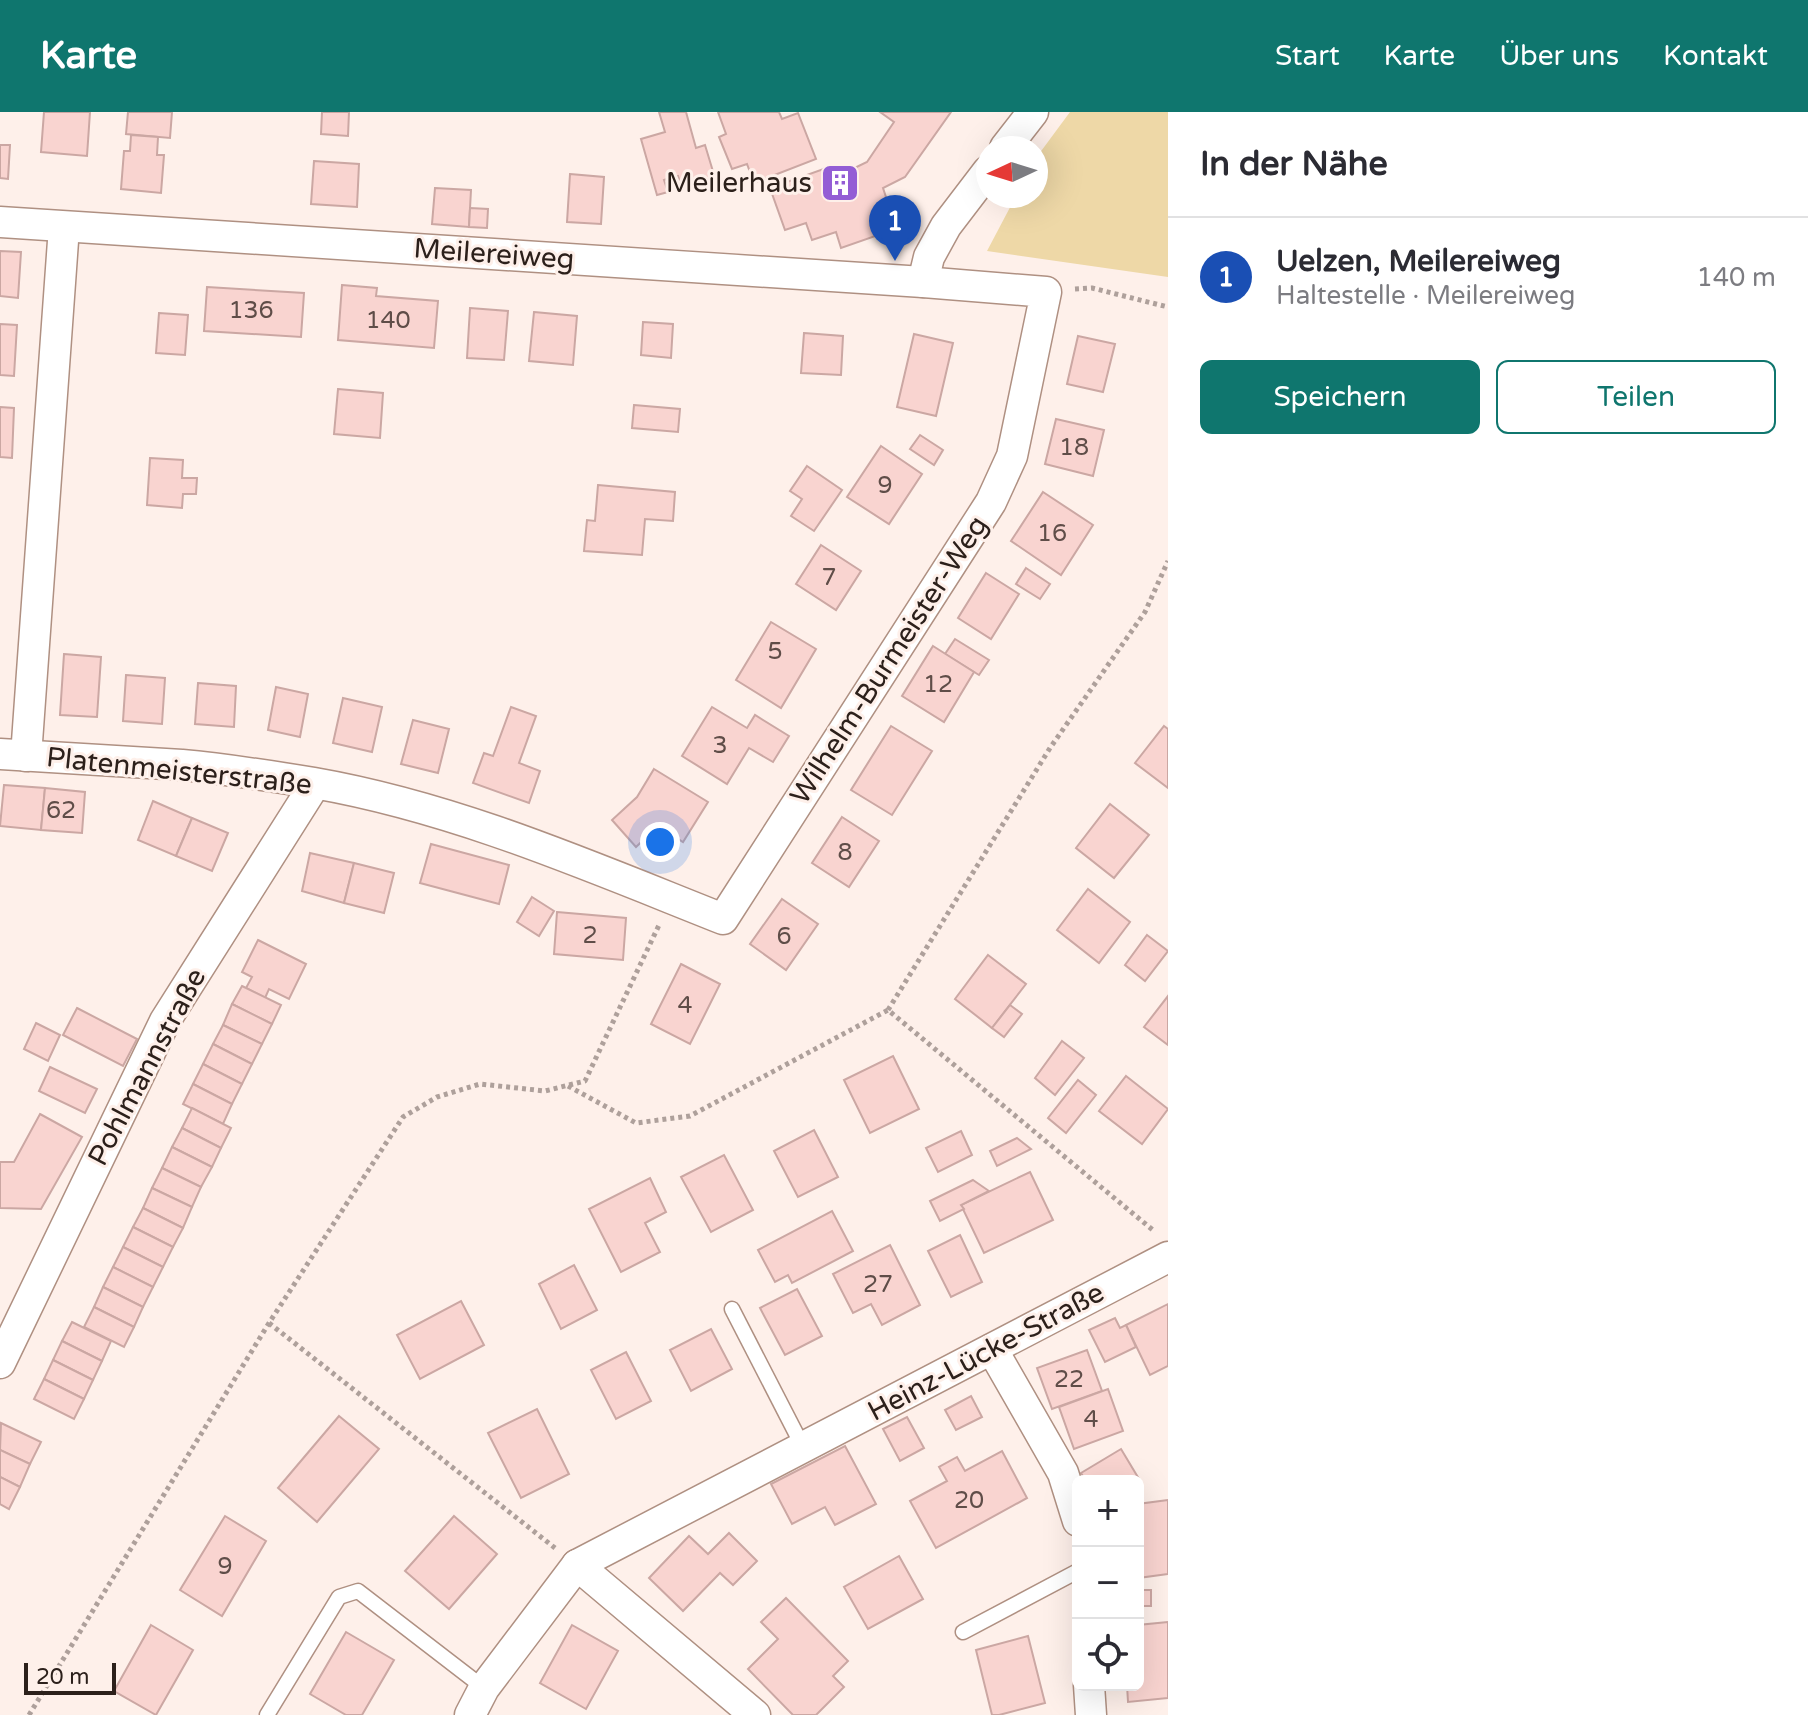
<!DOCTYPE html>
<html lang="de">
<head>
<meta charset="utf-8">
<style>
	body { margin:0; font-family:"Varela Round",sans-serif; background:#f7f7f7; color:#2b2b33 }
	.controls { position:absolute; right:24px; bottom:24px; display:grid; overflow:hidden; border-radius:12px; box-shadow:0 8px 32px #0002 }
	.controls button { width:72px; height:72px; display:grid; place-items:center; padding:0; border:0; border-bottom:2px solid #e1e1e2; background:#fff; color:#2b2b33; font:40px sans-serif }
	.compass { position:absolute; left:976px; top:24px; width:72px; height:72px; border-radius:50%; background:#fff; box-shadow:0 8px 32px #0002; rotate:266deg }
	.scale { position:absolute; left:24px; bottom:20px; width:92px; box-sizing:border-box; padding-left:8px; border:4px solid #2c201b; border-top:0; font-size:22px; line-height:28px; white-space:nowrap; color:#2c201b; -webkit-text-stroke:6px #fef0ea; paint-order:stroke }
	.you { position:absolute; left:660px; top:730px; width:28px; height:28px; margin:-20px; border:6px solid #fff; border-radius:50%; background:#1a73e8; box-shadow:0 0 0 12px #1a73e833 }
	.badge { display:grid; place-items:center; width:52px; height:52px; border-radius:50%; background:#0f766e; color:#fff; font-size:26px; font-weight:700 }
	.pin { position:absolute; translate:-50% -66px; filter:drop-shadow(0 2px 4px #0008) }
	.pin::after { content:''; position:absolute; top:42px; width:28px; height:24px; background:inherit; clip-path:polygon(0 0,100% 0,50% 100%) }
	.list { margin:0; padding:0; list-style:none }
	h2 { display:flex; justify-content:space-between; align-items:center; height:104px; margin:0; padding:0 32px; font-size:34px }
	h2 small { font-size:26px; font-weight:400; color:#7c7c81 }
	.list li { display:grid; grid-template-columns:52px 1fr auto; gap:24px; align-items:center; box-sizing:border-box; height:120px; padding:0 32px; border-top:2px solid #e1e1e2 }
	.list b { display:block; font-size:30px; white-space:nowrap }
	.list p { margin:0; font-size:26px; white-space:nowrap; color:#7c7c81 }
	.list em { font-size:26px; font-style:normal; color:#7c7c81 }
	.actions { display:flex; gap:16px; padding:24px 32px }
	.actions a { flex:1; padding:18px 0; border:2px solid #0f766e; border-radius:12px; text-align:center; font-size:28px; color:#0f766e }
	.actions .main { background:#0f766e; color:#fff }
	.icon { flex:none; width:44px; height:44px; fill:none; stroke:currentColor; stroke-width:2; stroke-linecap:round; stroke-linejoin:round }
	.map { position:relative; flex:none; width:1168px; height:1603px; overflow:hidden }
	header { display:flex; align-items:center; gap:48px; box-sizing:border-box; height:112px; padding:0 40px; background:#0f766e; color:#fff }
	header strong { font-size:38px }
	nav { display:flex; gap:44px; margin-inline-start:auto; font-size:28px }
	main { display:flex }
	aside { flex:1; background:#fff }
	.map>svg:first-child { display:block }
	.green { fill:#eed8a7 }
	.building { fill:#f9d4d0; stroke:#cba7a3; stroke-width:2 }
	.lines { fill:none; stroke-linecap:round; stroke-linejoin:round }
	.service-casing { stroke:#af9082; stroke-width:17 }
	.minor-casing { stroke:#af9082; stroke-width:33 }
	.path { stroke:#aea09b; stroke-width:5; stroke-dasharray:4 4; stroke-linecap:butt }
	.service { stroke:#fff; stroke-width:14 }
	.minor { stroke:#fff; stroke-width:30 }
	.labels { text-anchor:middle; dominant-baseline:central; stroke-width:6; stroke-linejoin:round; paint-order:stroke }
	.number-label { font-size:24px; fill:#5f4d48 }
	.poi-label { font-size:28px; fill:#2c201b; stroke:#fef0ea; text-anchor:end }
	.street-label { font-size:28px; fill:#2c201b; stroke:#fef0ea }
</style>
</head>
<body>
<header>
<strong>Karte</strong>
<nav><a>Start</a><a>Karte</a><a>Über uns</a><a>Kontakt</a></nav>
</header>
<main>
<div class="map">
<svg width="1168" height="1603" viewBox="0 0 1168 1603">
	<rect width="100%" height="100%" fill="#fef0ea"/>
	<path class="green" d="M1070 0H1168V165L987 139 1016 84H1036V46Z"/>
	<g class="building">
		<path d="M44 0H90L87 44 41 40Z"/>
		<path d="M128 0H172L170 26 126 22Z"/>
		<path d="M322 0H349L348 24 321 22Z"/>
		<path d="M659 0H686L696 36 705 33 715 66 682 76 678 64 664 68 668 80 657 83 641 27 665 20Z"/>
		<path d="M718 0H779L782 7 798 1 816 47 754 71 747 52 732 57 719 25 726 22Z"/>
		<path d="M880 0H951L905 65 883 76 888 91 898 88 907 113 841 136 836 120 812 128 806 111 785 118 770 76 832 54 836 65 867 50 894 10Z"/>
		<path d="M131 23 158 25 157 43H164L161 81 121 77 124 39H130Z"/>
		<path d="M0 33H10L8 67 0 66Z"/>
		<path d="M314 49 359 52 357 95 311 92Z"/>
		<path d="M570 62 604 65 601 112 567 110Z"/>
		<path d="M435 76 471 78 469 115 432 112Z"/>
		<path d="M470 96 488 97 487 116 469 115Z"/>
		<path d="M0 139 21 140 18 186 0 184Z"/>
		<path d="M342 173 377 176 376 184 438 189 434 236 338 228Z"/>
		<path d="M207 175 304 181 301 225 204 219Z"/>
		<path d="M470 196 508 199 504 248 467 246Z"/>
		<path d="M534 200 577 204 573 253 529 249Z"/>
		<path d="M159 201 188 203 185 243 156 241Z"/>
		<path d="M643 210 673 212 671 246 641 243Z"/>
		<path d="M0 212 17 213 14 264 0 263Z"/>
		<path d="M804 221 843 224 841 263 801 261Z"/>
		<path d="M914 222 953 231 936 304 897 295Z"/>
		<path d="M1078 224 1115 232 1103 280 1067 272Z"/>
		<path d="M338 277 383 281 380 326 334 322Z"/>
		<path d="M634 293 680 297 678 320 632 316Z"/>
		<path d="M0 295 14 296 12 346 0 345Z"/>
		<path d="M1056 307 1104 318 1093 364 1045 352Z"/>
		<path d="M920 323 943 338 934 353 910 337Z"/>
		<path d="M881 334 922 362 889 412 847 385Z"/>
		<path d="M150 346 183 348 182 366H197L196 382H183L182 396 147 393Z"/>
		<path d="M807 354 842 378 814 419 791 404 802 387 790 379Z"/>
		<path d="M598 373 675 380 673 409 645 407 642 443 584 439 587 408 595 409Z"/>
		<path d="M1043 380 1093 413 1061 463 1011 429Z"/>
		<path d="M821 433 861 459 836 498 796 472Z"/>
		<path d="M1026 456 1050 472 1040 487 1016 472Z"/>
		<path d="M986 461 1019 482 991 527 958 506Z"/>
		<path d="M771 510 816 537 781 596 736 568Z"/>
		<path d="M955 527 989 548 979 563 945 542Z"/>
		<path d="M933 534 974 560 944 610 902 584Z"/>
		<path d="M64 542 101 545 97 605 60 603Z"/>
		<path d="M126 563 165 566 162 612 123 609Z"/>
		<path d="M198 571 236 574 234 615 195 612Z"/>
		<path d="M276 575 308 582 300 625 268 618Z"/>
		<path d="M343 586 382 595 372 640 333 631Z"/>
		<path d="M511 595 536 604 519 651 540 659 529 691 473 671 484 641 493 644Z"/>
		<path d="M712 595 747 616 755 603 789 624 773 650 749 636 727 672 682 644Z"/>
		<path d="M413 608 449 617 438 661 401 652Z"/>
		<path d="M891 614 932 639 892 703 851 678Z"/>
		<path d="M1164 614 1168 617V676L1135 651Z"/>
		<path d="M654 657 708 690 683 730 658 714 636 735 612 708 637 685Z"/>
		<path d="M4 673 45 676 41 718 0 714Z"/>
		<path d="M45 676 85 680 82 721 41 718Z"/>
		<path d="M153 689 192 706 176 744 138 728Z"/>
		<path d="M1110 692 1149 723 1114 766 1076 736Z"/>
		<path d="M842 705 879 729 849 775 812 751Z"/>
		<path d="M192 706 228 721 212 759 176 744Z"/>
		<path d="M431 732 509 753 499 792 420 771Z"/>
		<path d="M310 741 354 751 344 791 302 779Z"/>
		<path d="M354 751 394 761 384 801 344 791Z"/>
		<path d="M1088 777 1130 810 1099 851 1057 818Z"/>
		<path d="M532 785 554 799 539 824 517 810Z"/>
		<path d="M782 787 818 812 786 858 750 832Z"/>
		<path d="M557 800 626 806 623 848 554 842Z"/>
		<path d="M1147 823 1168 839 1145 869 1125 853Z"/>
		<path d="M258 828 306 852 289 887 269 877 265 886 246 876 252 865 242 860Z"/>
		<path d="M988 843 1026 872 992 916 955 887Z"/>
		<path d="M681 852 720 872 690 932 651 912Z"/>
		<path d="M242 874 281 893 272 912 232 892Z"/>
		<path d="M1168 884V933L1144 915Z"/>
		<path d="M232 892 272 912 262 932 223 913Z"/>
		<path d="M1010 893 1022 902 1004 925 992 916Z"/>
		<path d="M77 896 137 927 123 954 63 923Z"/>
		<path d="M36 911 60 923 48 949 24 937Z"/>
		<path d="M223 913 262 932 252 952 213 932Z"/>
		<path d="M1062 929 1084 946 1055 983 1035 966Z"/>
		<path d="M213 932 252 952 242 972 203 952Z"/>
		<path d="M893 944 919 997 870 1021 844 968Z"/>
		<path d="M203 952 242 972 232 992 193 972Z"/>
		<path d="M50 955 97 977 85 1001 39 979Z"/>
		<path d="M1126 964 1168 997 1142 1032 1099 999Z"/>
		<path d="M1078 968 1096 983 1066 1021 1048 1006Z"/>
		<path d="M193 972 232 992 223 1012 183 992Z"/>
		<path d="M192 996 231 1016 221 1036 182 1016Z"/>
		<path d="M40 1002 82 1025 41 1097 0 1096V1050H14Z"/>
		<path d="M182 1016 221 1036 212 1055 172 1035Z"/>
		<path d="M814 1018 838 1065 798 1085 774 1039Z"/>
		<path d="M961 1019 972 1043 938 1060 926 1036Z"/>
		<path d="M1017 1026 1031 1037 997 1054 990 1039Z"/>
		<path d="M172 1035 212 1055 201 1075 162 1056Z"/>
		<path d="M724 1043 753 1098 711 1120 681 1065Z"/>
		<path d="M162 1056 201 1075 192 1095 152 1076Z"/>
		<path d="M1030 1060 1053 1108 984 1141 961 1093Z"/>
		<path d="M650 1066 666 1100 645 1111 660 1140 621 1160 589 1097Z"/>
		<path d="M973 1068 989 1079 961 1093 964 1097 940 1109 930 1089Z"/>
		<path d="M152 1076 192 1095 183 1116 143 1096Z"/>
		<path d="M143 1096 183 1116 173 1135 133 1115Z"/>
		<path d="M832 1099 853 1139 792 1171 788 1163 775 1170 758 1138Z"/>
		<path d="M133 1115 173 1135 163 1155 123 1135Z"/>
		<path d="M960 1123 982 1170 951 1185 928 1139Z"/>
		<path d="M890 1133 920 1193 882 1213 871 1192 853 1201 833 1162Z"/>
		<path d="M123 1135 163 1155 153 1175 113 1155Z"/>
		<path d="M574 1153 597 1198 561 1217 539 1172Z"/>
		<path d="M113 1155 153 1175 143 1195 103 1175Z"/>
		<path d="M103 1175 143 1195 134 1215 94 1195Z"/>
		<path d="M797 1177 822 1224 785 1243 760 1196Z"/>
		<path d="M461 1189 484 1233 420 1267 397 1223Z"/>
		<path d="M1168 1192V1254L1150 1263 1126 1213Z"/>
		<path d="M94 1195 134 1215 124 1235 84 1215Z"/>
		<path d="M1115 1206 1120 1216 1126 1213 1136 1235 1105 1250 1089 1218Z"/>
		<path d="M72 1210 111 1229 102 1249 62 1229Z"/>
		<path d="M711 1217 732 1257 691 1279 670 1238Z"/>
		<path d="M62 1229 102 1249 93 1268 53 1248Z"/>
		<path d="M1087 1238 1102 1279 1052 1297 1037 1256Z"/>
		<path d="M626 1240 651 1289 616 1307 591 1258Z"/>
		<path d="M53 1248 93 1268 84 1287 44 1267Z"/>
		<path d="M44 1267 84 1287 74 1307 34 1287Z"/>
		<path d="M1108 1277 1123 1319 1074 1337 1059 1295Z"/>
		<path d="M971 1284 982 1305 956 1318 945 1298Z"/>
		<path d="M537 1297 569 1362 521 1386 488 1321Z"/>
		<path d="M339 1304 379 1337 317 1410 278 1376Z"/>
		<path d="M907 1305 924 1336 900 1349 883 1317Z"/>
		<path d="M1 1311 41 1330 30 1352 0 1338Z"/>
		<path d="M845 1334 876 1392 835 1413 825 1395 792 1412 771 1372Z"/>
		<path d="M1121 1337 1139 1367 1136 1369H1086L1081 1361Z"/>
		<path d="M0 1338 30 1352 20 1375 0 1365Z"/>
		<path d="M1002 1339 1027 1386 936 1436 910 1389 947 1369 939 1355 957 1345 965 1359Z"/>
		<path d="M0 1365 20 1375 9 1397 0 1392Z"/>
		<path d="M1168 1388V1462L1138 1466V1392Z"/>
		<path d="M225 1404 266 1429 222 1504 180 1478Z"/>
		<path d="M454 1404 497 1442 449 1497 405 1459Z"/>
		<path d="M729 1421 757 1449 733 1473 720 1461 683 1499 649 1466 689 1424 708 1442Z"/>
		<path d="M899 1444 923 1487 868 1517 844 1475Z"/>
		<rect x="1138" y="1478" width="13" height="16"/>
		<path d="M786 1486 848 1549 833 1564 844 1575 816 1603H793L748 1557 778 1527 761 1510Z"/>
		<path d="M1168 1510V1586L1128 1590 1127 1573H1118H1138V1513Z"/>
		<path d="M151 1513 193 1538 156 1603 114 1579Z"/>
		<path d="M572 1513 618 1539 586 1597 540 1571Z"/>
		<path d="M346 1520 394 1548 362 1603H346L310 1582Z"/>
		<path d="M1028 1524 1045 1591 999 1603H992L976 1538Z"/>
	</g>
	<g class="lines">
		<g class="service-casing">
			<g id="service">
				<path d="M732 1197 803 1335"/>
				<path d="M963 1520 1078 1459"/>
				<path d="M267 1603 339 1485 358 1479 484 1576"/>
			</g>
		</g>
		<g class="minor-casing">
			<g id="minor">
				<path d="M1005 36 1033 0"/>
				<path d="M0 110 923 170 1046 180 1012 344 991 390 723 807C589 754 457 696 314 671 271 664 226 657 182 653 121 649 61 646 0 642"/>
				<path d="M923 170 929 145 946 114 988 59"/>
				<path d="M26 644 64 115"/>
				<path d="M992 1237 1063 1361 1078 1409"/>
				<path d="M0 1251 165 909 315 672"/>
				<path d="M577 1453 755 1603"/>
				<path d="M1089 1573 1091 1603"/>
				<path d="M470 1603 484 1576 577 1453 1168 1145"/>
			</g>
		</g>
		<g class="path">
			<path d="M1075 177 1092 176 1168 195"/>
			<path d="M888 898 1050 636 1145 500 1168 449"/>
			<path d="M568 974 636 1011 690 1004 888 898 1154 1119"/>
			<path d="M269 1211 555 1436"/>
			<path d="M29 1603 269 1211 403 1005 437 985 480 972 545 979 585 969 660 811"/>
		</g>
		<use href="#service" class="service"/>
		<use href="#minor" class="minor"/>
	</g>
	<defs>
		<g id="building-square" transform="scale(2)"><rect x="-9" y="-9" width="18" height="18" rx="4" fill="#935dd5" stroke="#fef0ea"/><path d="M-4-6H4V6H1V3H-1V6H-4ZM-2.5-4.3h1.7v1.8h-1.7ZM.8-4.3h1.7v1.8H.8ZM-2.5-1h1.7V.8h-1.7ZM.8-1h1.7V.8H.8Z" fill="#fff"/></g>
	</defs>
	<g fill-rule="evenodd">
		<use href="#building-square" x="840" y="71"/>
	</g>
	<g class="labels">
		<g class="number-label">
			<text x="251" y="198">136</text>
			<text x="388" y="208">140</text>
			<text x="1074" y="335">18</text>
			<text x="885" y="373">9</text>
			<text x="1052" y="421">16</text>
			<text x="829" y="465">7</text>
			<text x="775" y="539">5</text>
			<text x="938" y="572">12</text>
			<text x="720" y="633">3</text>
			<text x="61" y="698">62</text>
			<text x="845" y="740">8</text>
			<text x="590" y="823">2</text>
			<text x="784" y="824">6</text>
			<text x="685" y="893">4</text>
			<text x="878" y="1172">27</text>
			<text x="1069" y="1267">22</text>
			<text x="1091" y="1307">4</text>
			<text x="969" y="1388">20</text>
			<text x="225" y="1454">9</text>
		</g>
		<g class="poi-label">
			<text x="812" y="71">Meilerhaus</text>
		</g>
		<g class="street-label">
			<text transform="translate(494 142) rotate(4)">Meilereiweg</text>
			<text transform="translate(889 548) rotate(-57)">Wilhelm-Burmeister-Weg</text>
			<text transform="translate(179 659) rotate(6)">Platenmeisterstraße</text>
			<text transform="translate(147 955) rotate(-62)">Pohlmannstraße</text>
			<text transform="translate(986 1240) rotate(-28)">Heinz-Lücke-Straße</text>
		</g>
	</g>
</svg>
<div class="controls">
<button>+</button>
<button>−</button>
<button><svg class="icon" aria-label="locate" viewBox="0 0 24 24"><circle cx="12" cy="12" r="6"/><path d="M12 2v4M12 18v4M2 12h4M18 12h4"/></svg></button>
</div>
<svg class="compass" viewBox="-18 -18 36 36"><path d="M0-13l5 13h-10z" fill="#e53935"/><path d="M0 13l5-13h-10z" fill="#7c7c81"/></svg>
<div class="scale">20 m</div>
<div class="you"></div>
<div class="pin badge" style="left:895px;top:149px;background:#1a4fb4">1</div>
</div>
<aside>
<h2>In der Nähe<small></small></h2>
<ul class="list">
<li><span class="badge" style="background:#1a4fb4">1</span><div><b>Uelzen, Meilereiweg</b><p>Haltestelle · Meilereiweg</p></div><em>140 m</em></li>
</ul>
<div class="actions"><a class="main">Speichern</a><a>Teilen</a></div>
</aside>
</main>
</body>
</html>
